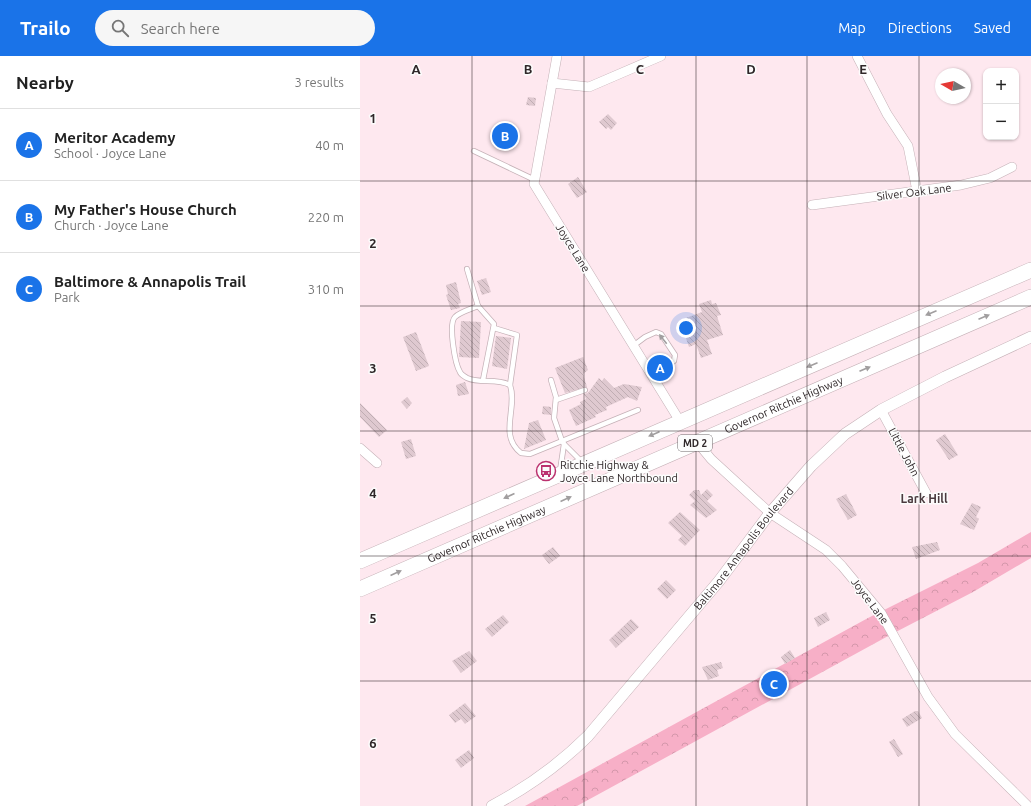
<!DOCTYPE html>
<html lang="en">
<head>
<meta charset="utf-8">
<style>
	body { margin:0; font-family:Ubuntu,sans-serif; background:#f6f6f6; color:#222 }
	.controls { position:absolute; right:12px; top:12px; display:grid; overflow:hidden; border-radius:8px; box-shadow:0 1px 3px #0004 }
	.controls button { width:36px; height:36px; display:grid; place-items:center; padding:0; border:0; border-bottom:1px solid #e0e0e0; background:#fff; color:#222; font:20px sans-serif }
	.compass { position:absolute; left:575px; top:12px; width:36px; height:36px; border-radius:50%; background:#fff; box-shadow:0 1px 3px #0004; rotate:279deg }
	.you { position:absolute; left:326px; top:272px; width:14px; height:14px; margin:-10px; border:3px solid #fff; border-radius:50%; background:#1a73e8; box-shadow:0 0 0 6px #1a73e833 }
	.badge { display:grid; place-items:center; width:26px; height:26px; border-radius:50%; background:#1a73e8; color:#fff; font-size:13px; font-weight:700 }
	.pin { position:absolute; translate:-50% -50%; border:2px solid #fff; box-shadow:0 1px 4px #0006 }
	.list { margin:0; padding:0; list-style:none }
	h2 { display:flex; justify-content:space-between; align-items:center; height:52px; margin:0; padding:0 16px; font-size:17px }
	h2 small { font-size:13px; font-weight:400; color:#767676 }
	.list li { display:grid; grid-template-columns:26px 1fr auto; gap:12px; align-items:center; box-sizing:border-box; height:72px; padding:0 16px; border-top:1px solid #e0e0e0 }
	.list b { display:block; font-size:15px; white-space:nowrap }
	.list p { margin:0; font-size:13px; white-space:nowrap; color:#767676 }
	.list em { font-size:13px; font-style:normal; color:#767676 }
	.icon { flex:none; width:22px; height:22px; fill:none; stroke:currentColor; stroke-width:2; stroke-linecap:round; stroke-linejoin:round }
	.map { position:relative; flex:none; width:671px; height:750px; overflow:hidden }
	header { display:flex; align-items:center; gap:24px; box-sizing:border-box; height:56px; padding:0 20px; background:#1a73e8; color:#fff }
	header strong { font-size:19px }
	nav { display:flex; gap:22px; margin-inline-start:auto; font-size:14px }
	.search { width:280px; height:36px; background:#f6f6f6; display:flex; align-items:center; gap:10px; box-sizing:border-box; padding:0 14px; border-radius:22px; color:#767676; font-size:15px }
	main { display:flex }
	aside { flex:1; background:#fff }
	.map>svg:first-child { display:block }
	.park { fill:url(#park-crowns) }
	.building { fill:url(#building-back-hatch) }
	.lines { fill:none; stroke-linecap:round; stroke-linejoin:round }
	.service-casing { stroke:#c5b1b7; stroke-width:6 }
	.minor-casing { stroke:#c5b1b7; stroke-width:10 }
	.tertiary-casing { stroke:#c5b1b7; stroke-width:12 }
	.trunk-casing { stroke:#c5b1b7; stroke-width:16 }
	.service { stroke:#fff; stroke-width:4.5 }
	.minor { stroke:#fff; stroke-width:9 }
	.tertiary { stroke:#fff; stroke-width:11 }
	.trunk { stroke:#fff; stroke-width:15 }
	.oneway { fill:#a19e9f }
	.grid { fill:none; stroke:#2f2729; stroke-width:1; stroke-opacity:0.55 }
	.labels { text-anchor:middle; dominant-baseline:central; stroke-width:3; stroke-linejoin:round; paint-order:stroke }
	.shield { fill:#fcfcfc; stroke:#6c6768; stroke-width:1 }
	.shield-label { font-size:10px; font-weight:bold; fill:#2f2729 }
	.street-label { font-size:11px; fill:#2f2729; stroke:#fcfcfc }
	.poi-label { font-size:11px; fill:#2f2729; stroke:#fcfcfc; text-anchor:start }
	.neighbourhood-label { font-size:12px; font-weight:bold; fill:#4b3a3f; stroke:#fcfcfc }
	.grid-label { font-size:13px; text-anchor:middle; font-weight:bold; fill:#2f2729; stroke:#fcfcfc; stroke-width:3; stroke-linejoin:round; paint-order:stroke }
</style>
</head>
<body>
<header>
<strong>Trailo</strong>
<div class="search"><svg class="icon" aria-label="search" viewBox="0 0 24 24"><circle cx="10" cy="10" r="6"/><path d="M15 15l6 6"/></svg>Search here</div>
<nav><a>Map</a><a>Directions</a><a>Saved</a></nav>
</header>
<main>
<aside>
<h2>Nearby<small>3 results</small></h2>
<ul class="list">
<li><span class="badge">A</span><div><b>Meritor Academy</b><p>School · Joyce Lane</p></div><em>40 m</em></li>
<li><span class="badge">B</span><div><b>My Father's House Church</b><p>Church · Joyce Lane</p></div><em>220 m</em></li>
<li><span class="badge">C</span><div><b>Baltimore &amp; Annapolis Trail</b><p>Park</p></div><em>310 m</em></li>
</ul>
</aside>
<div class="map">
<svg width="671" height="750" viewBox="0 0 671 750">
	<defs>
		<pattern id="park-crowns" width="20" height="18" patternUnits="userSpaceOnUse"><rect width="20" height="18" fill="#f7afc7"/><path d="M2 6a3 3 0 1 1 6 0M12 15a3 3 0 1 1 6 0" fill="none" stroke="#d497ab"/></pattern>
		<pattern id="building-back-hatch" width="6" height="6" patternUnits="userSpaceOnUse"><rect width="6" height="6" fill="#dfc9d0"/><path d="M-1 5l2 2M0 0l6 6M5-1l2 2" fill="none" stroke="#c0adb3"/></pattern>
	</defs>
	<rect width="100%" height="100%" fill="#fee8ef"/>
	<path class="park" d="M671 476V502L613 536 530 579 217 750H165L508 562 618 507Z"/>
	<g class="building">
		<path d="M168 41 176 42 175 50 166 49Z"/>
		<path d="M248 58 257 67 251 74 248 71 246 73 239 66Z"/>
		<path d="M144 69 154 86 148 90 146 88 144 89 135 75Z"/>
		<path d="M218 121 227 136 217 142 208 128Z"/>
		<path d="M126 222 131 236 122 239 117 225Z"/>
		<path d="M96 226 101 247 98 248 100 252 91 254 86 239 88 238 86 229Z"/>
		<path d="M351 244 352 248 356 247 361 259 357 260 363 279 347 284 352 298 341 302 336 288 329 291 324 276 331 274 326 262 342 256 339 248Z"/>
		<path d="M101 265 121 266 119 302 99 301Z"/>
		<path d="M56 276 69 310 56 315 43 281Z"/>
		<path d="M136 280 151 282 147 313 132 310Z"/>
		<path d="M223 301 228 314 223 318 227 331 205 337 195 312Z"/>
		<path d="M239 322 242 325 244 322 254 332 264 328 282 331 277 345 268 341 246 351 247 354 235 359 236 361 216 370 209 354 221 348 220 346 226 343 224 338 228 337Z"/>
		<path d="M105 326 109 338 98 340 96 329Z"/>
		<path d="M47 341 52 347 47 353 41 346Z"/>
		<path d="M0 347 27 374 19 381 0 361Z"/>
		<path d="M183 350 191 351V359L182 358Z"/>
		<path d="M178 364 186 384 164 393 169 367Z"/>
		<path d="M585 378 598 399 589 404 576 384Z"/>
		<path d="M51 383 56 400 46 403 41 386Z"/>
		<path d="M347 433 353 439 347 445 357 454 346 462 330 449 335 445 329 439 334 434H339L341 439Z"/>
		<path d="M486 438 497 459 488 464 476 443Z"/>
		<path d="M612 447 621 451 616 461 619 463 614 474 600 468Z"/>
		<path d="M320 456 340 474 325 490 318 484 322 480 308 467Z"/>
		<path d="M577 486 580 494 556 503 552 491Z"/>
		<path d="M193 491 200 500 189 508 182 499Z"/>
		<path d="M306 524 316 534 307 543 297 533Z"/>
		<path d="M466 556 470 564 458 571 454 562Z"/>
		<path d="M143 559 149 566 132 581 125 573Z"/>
		<path d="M271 563 279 571 256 592 249 584Z"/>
		<path d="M430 594 435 602 425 608 421 601Z"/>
		<path d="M109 595 117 605 101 617 92 605Z"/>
		<path d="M361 606 363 612 357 614 359 620 348 624 342 611Z"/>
		<path d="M105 647 116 660 105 668 101 663 95 667 89 659Z"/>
		<path d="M555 655H558L562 662 547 671 542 663Z"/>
		<path d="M534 683 543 698 538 701 529 686Z"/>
		<path d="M109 694 114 702 101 712 95 704Z"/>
	</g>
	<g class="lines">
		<g class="service-casing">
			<g id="service">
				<path d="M114 95 175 124"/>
				<path d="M107 213 118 250 134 268 123 324"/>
				<path d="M118 250C111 253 100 256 95 261 88 268 95 308 100 316 101 319 104 320 107 322 120 328 136 322 150 329 158 352 138 379 161 397L170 398 202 385 194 362 196 341 191 324"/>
				<path d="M134 272 157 279 150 329"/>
				<path d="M273 290 285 281 296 276 301 278 315 299 314 305 292 320"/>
				<path d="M196 344 225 334"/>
				<path d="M204 388 222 406"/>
				<path d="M200 415 204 388 202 385 278 354"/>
			</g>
		</g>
		<g class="minor-casing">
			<g id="minor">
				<path d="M197 0 174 128 321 367"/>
				<path d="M497 0 527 58 548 90 557 135"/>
				<path d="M192 27 229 31 301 0"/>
				<path d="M452 149 601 129 630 122 652 111"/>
				<path d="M521 354 566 437"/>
				<path d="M337 386 351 403 410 457 466 494 482 510 521 557 568 641 595 678 668 750"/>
				<path d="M0 392 17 407"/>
			</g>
		</g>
		<g class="tertiary-casing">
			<g id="tertiary">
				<path id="s1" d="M132 750C168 731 199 709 228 680L359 525 410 457 451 410 485 378 521 354 585 321 671 281"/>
			</g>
		</g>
		<g class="trunk-casing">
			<g id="trunk">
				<path d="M0 505 671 214"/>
				<path id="s2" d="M0 533 671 241"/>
			</g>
		</g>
		<use href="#service" class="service"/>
		<use href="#minor" class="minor"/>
		<use href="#tertiary" class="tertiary"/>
		<use href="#trunk" class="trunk"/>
	</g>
	<defs><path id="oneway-solid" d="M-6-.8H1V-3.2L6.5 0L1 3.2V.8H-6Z"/></defs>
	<g class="oneway">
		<use href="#oneway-solid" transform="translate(571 257) rotate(157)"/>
		<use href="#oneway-solid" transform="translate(624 261) rotate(-23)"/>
		<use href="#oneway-solid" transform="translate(303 283) rotate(-128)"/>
		<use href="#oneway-solid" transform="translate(452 309) rotate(157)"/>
		<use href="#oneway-solid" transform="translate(505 313) rotate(-23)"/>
		<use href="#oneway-solid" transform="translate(294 378) rotate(157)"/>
		<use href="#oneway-solid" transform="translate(149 440) rotate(156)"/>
		<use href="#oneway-solid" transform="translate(206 443) rotate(-24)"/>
		<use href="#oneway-solid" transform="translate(36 517) rotate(-24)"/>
	</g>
	<path class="grid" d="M112 0V750M224 0V750M336 0V750M447 0V750M559 0V750M0 125H671M0 250H671M0 375H671M0 500H671M0 625H671"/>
	<defs>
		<g id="bus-ring" transform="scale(1)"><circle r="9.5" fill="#fcfcfc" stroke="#bb326f" stroke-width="1.5"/><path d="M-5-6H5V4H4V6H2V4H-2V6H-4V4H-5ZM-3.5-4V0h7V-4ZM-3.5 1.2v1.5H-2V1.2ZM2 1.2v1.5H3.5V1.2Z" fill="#bb326f"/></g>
	</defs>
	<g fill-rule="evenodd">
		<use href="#bus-ring" x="186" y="415"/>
	</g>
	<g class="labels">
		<rect class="shield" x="318" y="379" width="34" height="16" rx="3"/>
		<g class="shield-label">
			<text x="335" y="387">MD 2</text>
		</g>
		<g class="street-label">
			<text transform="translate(554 136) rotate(-7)">Silver Oak Lane</text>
			<text transform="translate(213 192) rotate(58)">Joyce Lane</text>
			<text stroke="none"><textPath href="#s2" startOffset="462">Governor Ritchie Highway</textPath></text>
			<text transform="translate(544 396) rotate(62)">Little John</text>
			<text stroke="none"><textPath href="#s2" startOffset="138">Governor Ritchie Highway</textPath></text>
			<text stroke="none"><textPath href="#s1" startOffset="363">Baltimore Annapolis Boulevard</textPath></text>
			<text transform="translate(510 545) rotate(53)">Joyce Lane</text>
		</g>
		<g class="poi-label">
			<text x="200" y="409">Ritchie Highway &amp;<tspan x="200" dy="13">Joyce Lane Northbound</tspan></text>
		</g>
		<g class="neighbourhood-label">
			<text x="564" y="442">Lark Hill</text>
		</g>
	</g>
	<g class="grid-label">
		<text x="56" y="18">A</text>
		<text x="168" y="18">B</text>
		<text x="280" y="18">C</text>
		<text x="391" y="18">D</text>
		<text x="503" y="18">E</text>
		<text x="13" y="67">1</text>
		<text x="13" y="192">2</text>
		<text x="13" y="317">3</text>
		<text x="13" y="442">4</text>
		<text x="13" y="567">5</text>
		<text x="13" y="692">6</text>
	</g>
</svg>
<div class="controls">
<button>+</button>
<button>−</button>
</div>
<svg class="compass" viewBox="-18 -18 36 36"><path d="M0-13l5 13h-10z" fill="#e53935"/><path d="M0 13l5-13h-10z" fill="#767676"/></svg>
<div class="you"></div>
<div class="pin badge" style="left:300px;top:312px">A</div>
<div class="pin badge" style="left:145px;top:80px">B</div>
<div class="pin badge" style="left:414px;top:628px">C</div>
</div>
</main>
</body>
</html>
